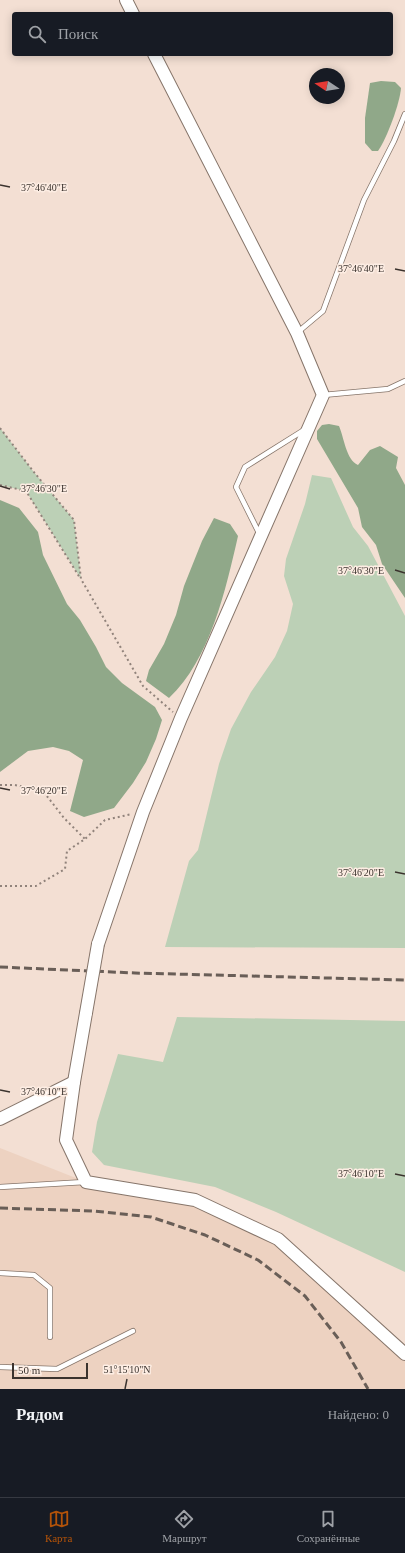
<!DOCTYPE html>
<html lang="ru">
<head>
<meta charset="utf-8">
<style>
	body { margin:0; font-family:Georgia,serif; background:#20242c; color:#f1f3f6 }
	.compass { position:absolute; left:309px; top:68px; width:36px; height:36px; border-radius:50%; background:#171b24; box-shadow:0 2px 10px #0003; rotate:282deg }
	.scale { position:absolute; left:12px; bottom:10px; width:76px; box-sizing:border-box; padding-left:4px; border:2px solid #3b332e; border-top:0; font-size:11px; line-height:14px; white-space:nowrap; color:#3b332e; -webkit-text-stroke:3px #fdede3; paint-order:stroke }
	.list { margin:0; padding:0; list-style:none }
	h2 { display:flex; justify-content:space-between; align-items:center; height:52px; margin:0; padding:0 16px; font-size:17px }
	h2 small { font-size:13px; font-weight:400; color:#9ea1a6 }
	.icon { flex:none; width:22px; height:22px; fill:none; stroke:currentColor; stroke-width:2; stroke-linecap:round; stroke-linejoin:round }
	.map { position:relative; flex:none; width:405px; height:1389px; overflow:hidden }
	.search { position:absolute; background:#171b24; box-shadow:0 2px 10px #0003; left:12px; right:12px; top:12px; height:44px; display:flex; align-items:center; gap:10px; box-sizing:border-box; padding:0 14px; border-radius:4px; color:#9ea1a6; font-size:15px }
	.sheet { height:108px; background:#171b24 }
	nav { display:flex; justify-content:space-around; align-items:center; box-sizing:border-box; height:56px; border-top:1px solid #363941; background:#171b24; font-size:11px; color:#9ea1a6 }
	nav a { display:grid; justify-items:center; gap:2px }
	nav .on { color:#b45309 }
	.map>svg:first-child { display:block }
	.built { fill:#edd2c1 }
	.green { fill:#bcd0b6 }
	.forest { fill:#90a889 }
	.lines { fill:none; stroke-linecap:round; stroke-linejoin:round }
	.lane-casing { stroke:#86756a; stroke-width:6 }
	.secondary-casing { stroke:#86756a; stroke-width:14 }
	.path { stroke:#91837b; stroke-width:2; stroke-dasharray:2 3; stroke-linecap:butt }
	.lane { stroke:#fff; stroke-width:4.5 }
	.secondary { stroke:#fff; stroke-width:12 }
	.rail { stroke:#695e57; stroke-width:3; stroke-dasharray:8 4; stroke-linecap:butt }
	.secondary-bridge-casing { stroke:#86756a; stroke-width:14; stroke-linecap:butt }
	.secondary-bridge { stroke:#fff; stroke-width:12 }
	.ticks { fill:none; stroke:#3b332e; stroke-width:1.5 }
	.ticks-label { font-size:10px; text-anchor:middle; fill:#3b332e; stroke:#fdede3; stroke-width:3; stroke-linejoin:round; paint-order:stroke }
</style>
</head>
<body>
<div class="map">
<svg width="405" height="1389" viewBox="0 0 405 1389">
	<rect width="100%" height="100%" fill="#f3dfd3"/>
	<path class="built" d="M0 1148 86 1182 195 1200 278 1239 405 1354V1389H0Z"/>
	<g class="green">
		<path d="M0 428 33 471 74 520 81 579 26 491 0 485Z"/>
		<path d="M312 475 331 478 353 527 368 546 405 616V948L165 947 189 861 198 850 219 764 231 729 251 692 275 657 287 631 293 604 284 576 286 559 305 504Z"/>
		<path d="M177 1017 405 1021V1272L276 1212 215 1187 104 1165 92 1152 97 1122 118 1054 163 1062Z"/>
	</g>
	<g class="forest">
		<path d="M381 81 395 82 401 88C400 103 387 138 378 151H372L365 143V118L370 83Z"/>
		<path d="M329 424 339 426C344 437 346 460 358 465L370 450 380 446 398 457 396 468 405 485V598L382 564 376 545 362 527 358 508 317 439V431L322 425Z"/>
		<path d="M0 500 19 508 38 532 43 555 67 604 80 620 96 647 106 667 122 683 155 707 162 720 156 739 146 762 133 783 114 808 84 817 70 811 83 760 69 751 53 747 28 751 0 772Z"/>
		<path d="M214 518 230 524 238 536C226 589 210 660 169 698L146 681 149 670 164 644 176 615 184 586 202 541Z"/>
	</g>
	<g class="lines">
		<g class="lane-casing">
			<g id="lane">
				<path d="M298 332 323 311 364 200 394 141 405 114"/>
				<path d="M323 395 388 389 405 381"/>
				<path d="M260 535 236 487 245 467 304 430"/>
				<path d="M0 1187 85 1182"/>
				<path d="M0 1273 34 1275 50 1288V1337"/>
				<path d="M0 1367 57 1369 133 1331"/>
			</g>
		</g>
		<g class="secondary-casing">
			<g id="secondary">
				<path d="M126 0 133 14"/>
				<path d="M98 944 143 812 181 718 323 395 297 333 154 54"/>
				<path d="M86 1013 74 1082 66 1140 86 1182 195 1200 278 1239 405 1354"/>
				<path d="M0 1119 74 1082"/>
			</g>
		</g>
		<g class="path">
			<path d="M0 428 33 471 74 520 81 579 143 686 173 712"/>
			<path d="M0 485 26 491 80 578"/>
			<path d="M0 785H15L43 791 64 818 85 839"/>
			<path d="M0 886H36L65 869 67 851 85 839 105 820 132 814"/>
		</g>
		<use href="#lane" class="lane"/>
		<use href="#secondary" class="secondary"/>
		<g class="rail">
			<path d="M0 967 135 973 405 980"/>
			<path d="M0 1208 94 1211 151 1217 205 1235 258 1260 305 1296 341 1342 368 1389"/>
		</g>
		<g class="secondary-bridge-casing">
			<path id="secondary-bridge" d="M86 1013 98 944"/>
		</g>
		<use href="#secondary-bridge" class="secondary-bridge"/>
	</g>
	<path class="ticks" d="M0 185 10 187M395 269 405 271M0 486 10 489M395 570 405 573M0 788 10 790M395 872 405 874M0 1090 10 1092M395 1174 405 1176M125 1389 127 1379"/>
	<g class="ticks-label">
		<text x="44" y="191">37°46'40"E</text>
		<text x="361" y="272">37°46'40"E</text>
		<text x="44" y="492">37°46'30"E</text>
		<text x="361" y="574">37°46'30"E</text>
		<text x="44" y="794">37°46'20"E</text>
		<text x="361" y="876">37°46'20"E</text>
		<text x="44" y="1095">37°46'10"E</text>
		<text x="361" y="1177">37°46'10"E</text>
		<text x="127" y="1373">51°15'10"N</text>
	</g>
</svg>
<svg class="compass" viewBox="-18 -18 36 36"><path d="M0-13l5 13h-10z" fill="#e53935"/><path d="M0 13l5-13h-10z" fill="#9ea1a6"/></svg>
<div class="scale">50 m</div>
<div class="search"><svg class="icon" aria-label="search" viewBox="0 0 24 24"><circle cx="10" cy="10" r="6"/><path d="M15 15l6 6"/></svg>Поиск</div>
</div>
<section class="sheet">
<h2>Рядом<small>Найдено: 0</small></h2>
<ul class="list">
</ul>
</section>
<nav>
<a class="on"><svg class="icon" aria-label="map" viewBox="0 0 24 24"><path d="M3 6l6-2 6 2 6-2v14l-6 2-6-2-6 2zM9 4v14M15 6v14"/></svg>Карта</a>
<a><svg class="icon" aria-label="directions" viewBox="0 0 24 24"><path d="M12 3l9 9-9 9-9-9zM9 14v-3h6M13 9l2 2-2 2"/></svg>Маршрут</a>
<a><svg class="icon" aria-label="saved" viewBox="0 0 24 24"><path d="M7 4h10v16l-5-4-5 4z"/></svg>Сохранённые</a>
</nav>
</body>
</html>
